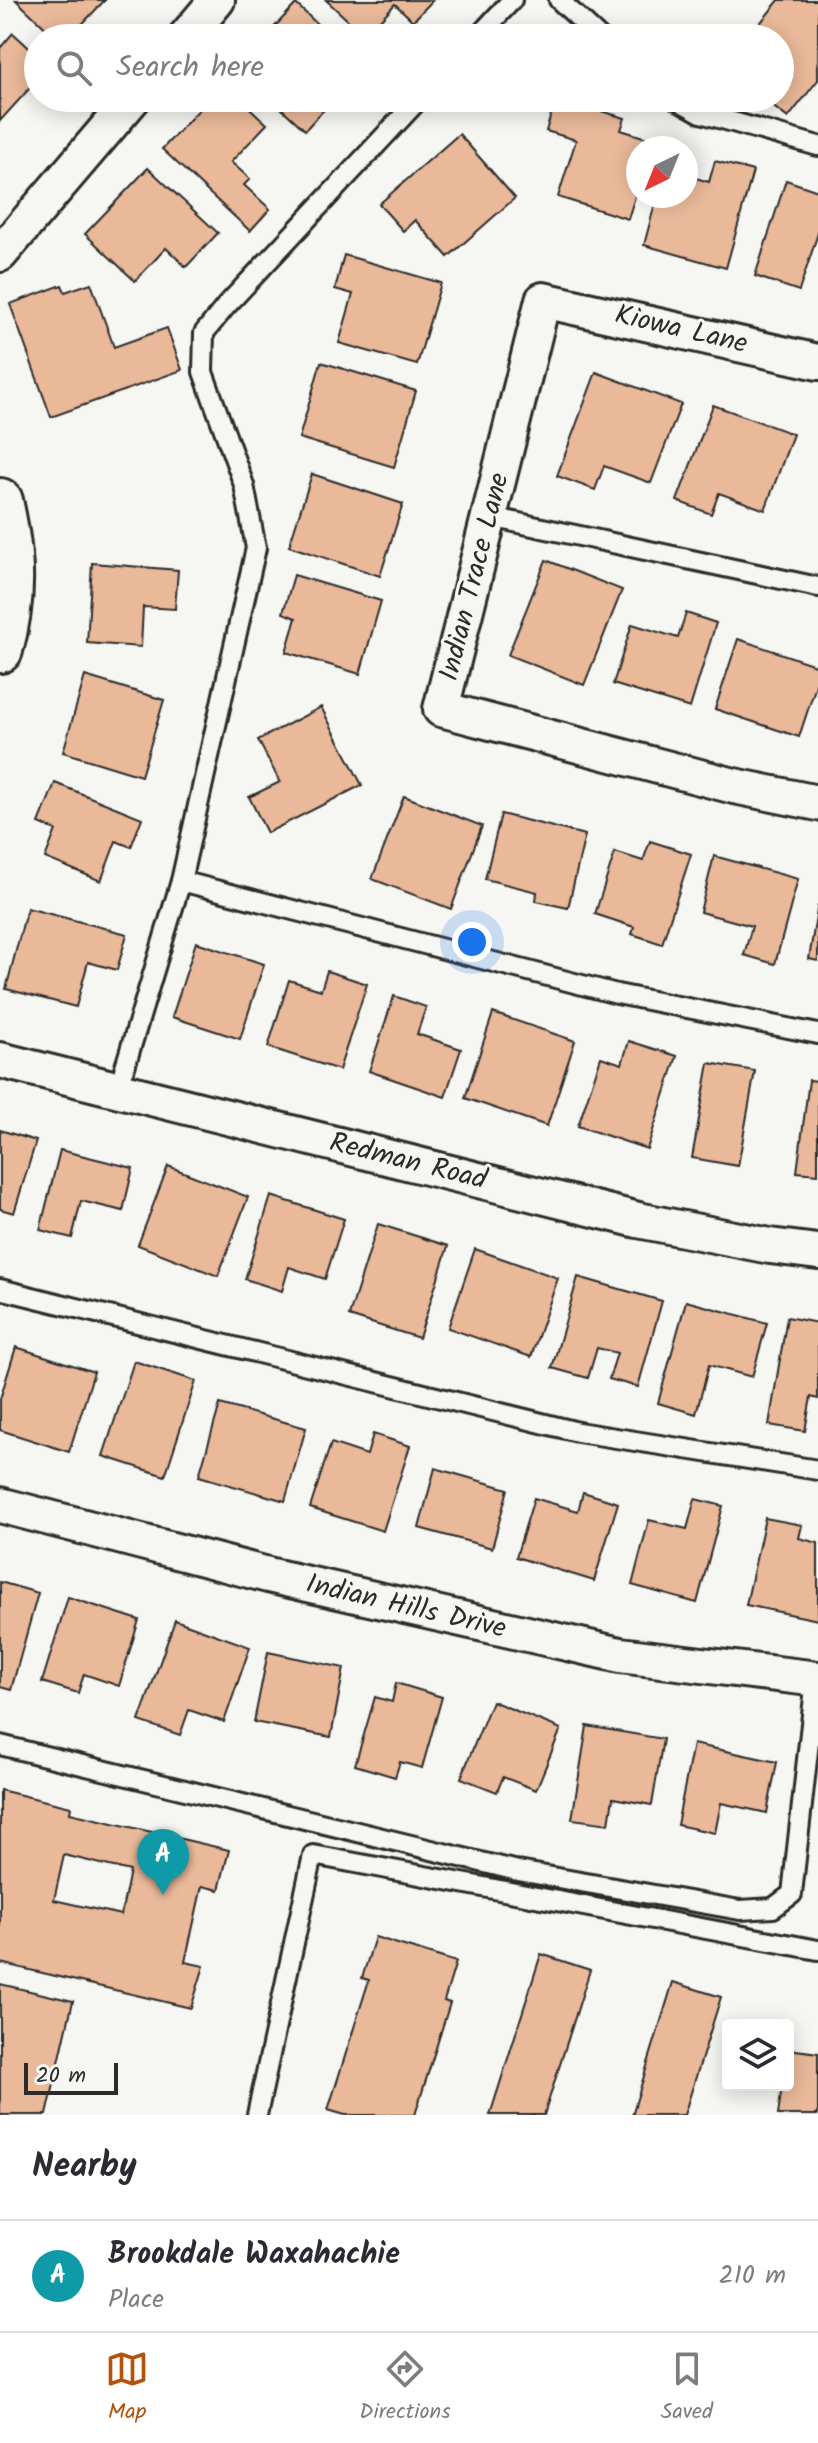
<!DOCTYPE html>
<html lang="en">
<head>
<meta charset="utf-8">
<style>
	body { margin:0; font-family:Kalam,sans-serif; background:#f2f2f3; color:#2b2b33 }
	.controls { position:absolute; right:24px; bottom:24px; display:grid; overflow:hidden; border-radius:8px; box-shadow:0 4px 20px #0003 }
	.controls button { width:72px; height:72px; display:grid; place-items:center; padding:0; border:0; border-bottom:2px solid #e1e1e2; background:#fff; color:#2b2b33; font:40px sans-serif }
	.compass { position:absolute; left:626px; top:136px; width:72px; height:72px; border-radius:50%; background:#fff; box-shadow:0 4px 20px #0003; rotate:223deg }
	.scale { position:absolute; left:24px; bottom:20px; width:94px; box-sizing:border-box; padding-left:8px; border:4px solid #2b2b2b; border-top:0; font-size:22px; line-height:28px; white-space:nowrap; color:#2b2b2b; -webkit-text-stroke:6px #f6f6f2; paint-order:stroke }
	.you { position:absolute; left:472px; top:942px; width:28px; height:28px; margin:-20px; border:6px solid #fff; border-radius:50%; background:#1a73e8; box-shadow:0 0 0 12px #1a73e833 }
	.badge { display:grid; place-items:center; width:52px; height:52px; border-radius:50%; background:#b45309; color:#fff; font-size:26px; font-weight:700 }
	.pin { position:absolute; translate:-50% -66px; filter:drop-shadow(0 2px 4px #0008) }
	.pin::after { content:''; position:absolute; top:42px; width:28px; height:24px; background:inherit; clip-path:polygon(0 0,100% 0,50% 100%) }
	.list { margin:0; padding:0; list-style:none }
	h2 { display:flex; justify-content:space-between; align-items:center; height:104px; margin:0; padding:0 32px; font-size:34px }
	h2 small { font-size:26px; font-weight:400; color:#7c7c81 }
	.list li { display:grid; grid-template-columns:52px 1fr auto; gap:24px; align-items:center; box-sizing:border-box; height:112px; padding:0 32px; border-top:2px solid #e1e1e2 }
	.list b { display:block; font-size:30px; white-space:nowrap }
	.list p { margin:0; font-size:26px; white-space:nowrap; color:#7c7c81 }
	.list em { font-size:26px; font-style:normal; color:#7c7c81 }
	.icon { flex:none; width:44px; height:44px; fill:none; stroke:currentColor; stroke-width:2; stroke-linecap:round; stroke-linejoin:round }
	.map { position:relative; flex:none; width:818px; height:2115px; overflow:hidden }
	.search { position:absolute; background:#fff; box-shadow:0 4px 20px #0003; left:24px; right:24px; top:24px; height:88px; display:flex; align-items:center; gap:20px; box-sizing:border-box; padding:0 28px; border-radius:44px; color:#7c7c81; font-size:30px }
	.sheet { height:216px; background:#fff }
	nav { display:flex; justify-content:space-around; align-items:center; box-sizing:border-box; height:112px; border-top:2px solid #e1e1e2; background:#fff; font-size:22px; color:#7c7c81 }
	nav a { display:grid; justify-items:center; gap:4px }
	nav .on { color:#b45309 }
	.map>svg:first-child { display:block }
	.building { fill:#e9b99a; stroke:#2b2b2b; stroke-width:2; fill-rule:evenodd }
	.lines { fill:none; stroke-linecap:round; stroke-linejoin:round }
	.lane-casing { stroke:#2b2b2b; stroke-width:24 }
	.street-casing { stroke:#2b2b2b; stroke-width:40 }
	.secondary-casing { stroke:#2b2b2b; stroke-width:50 }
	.lane { stroke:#f6f6f2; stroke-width:18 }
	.street { stroke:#f6f6f2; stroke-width:34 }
	.secondary { stroke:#f6f6f2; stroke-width:44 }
	.labels { text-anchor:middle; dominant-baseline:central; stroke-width:6; stroke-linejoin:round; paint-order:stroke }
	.street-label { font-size:28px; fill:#2b2b2b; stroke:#f6f6f2 }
</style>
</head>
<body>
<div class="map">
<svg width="818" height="2115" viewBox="0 0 818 2115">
	<rect width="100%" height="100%" fill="#f6f6f2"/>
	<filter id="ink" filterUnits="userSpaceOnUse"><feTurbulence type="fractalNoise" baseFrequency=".0125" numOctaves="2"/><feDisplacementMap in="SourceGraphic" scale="16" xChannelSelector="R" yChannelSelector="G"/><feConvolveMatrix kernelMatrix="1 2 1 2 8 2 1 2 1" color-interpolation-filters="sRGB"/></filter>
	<g filter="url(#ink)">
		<g class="building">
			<path d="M16 0H105L69 38H56Z"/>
			<path d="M326 0H433L413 21 395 4 365 36Z"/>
			<path d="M779 0H818V80L788 118 762 98H780V38H748Z"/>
			<path d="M296 4 332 38H264Z"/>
			<path d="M13 33 38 56V79L0 121V48Z"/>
			<path d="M210 98H239L267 124 231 162 250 179 244 185 270 209 250 231 162 149Z"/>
			<path d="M270 98H329L332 101 305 130Z"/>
			<path d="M556 98 625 118 621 130 653 140 650 148H638V187L628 219 558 197 576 140 546 131Z"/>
			<path d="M459 134 515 198 448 257 415 220 403 231 379 204Z"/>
			<path d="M715 161 753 171 726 268 644 245 657 196H686V175L709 182Z"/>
			<path d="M148 168 218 233 186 267 166 248 135 281 85 234Z"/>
			<path d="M786 180 818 191V233L799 291 755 276Z"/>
			<path d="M344 255 441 283 417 365 339 343 353 294 335 289Z"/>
			<path d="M91 283 114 347 167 328 182 370 51 417 10 304 62 285 65 292Z"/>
			<path d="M321 362 416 391 394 467 299 438Z"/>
			<path d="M596 372 681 404 651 483 604 466 595 490 557 476Z"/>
			<path d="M713 405 793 434 765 510 719 493 711 514 677 501Z"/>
			<path d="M312 474 403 504 380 576 289 546Z"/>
			<path d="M546 560 622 590 584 685 508 655Z"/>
			<path d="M92 563 178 570 175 609 143 607 141 647 87 643Z"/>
			<path d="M294 575 381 601 360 674 286 652 296 618 283 613Z"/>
			<path d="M686 613 716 623 690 708 613 684 632 624 678 638Z"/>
			<path d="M738 639 818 666V679L799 737 715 709Z"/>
			<path d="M85 676 164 700 141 776 63 752Z"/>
			<path d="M321 707 362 785 267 833 249 797 280 782 258 740Z"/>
			<path d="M55 783 142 818 131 847 116 841 101 881 45 858 56 830 39 823Z"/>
			<path d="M404 796 482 826 451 909 372 879Z"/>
			<path d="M501 814 585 835 568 908 536 901 537 892 485 879Z"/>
			<path d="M650 841 691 854 662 944 632 934 634 927 595 914 615 852 643 861Z"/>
			<path d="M714 856 798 879 775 964 744 955 752 926 700 912Z"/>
			<path d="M818 904V961L809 959Z"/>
			<path d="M27 908 127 934 117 970 88 962 76 1007 6 989Z"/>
			<path d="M196 942 264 964 240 1039 172 1017Z"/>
			<path d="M327 971 367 984 339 1070 268 1047 289 980 321 990Z"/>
			<path d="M394 996 426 1007 417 1034 461 1049 445 1097 369 1071Z"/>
			<path d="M493 1013 575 1041 547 1126 465 1098Z"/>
			<path d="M629 1041 677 1056 647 1149 578 1126 601 1057 622 1064Z"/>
			<path d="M709 1063 755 1071 738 1166 692 1158Z"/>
			<path d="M809 1080 818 1081V1174L797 1172Z"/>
			<path d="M0 1130 36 1141 14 1213 0 1209Z"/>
			<path d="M60 1150 133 1168 123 1211 81 1201 72 1238 40 1230Z"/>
			<path d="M168 1166 248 1197 218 1276 138 1245Z"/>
			<path d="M271 1196 344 1219 325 1279 289 1267 282 1291 245 1279Z"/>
			<path d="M378 1224 448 1246 419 1338 349 1316Z"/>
			<path d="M475 1249 558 1278 531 1357 448 1328Z"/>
			<path d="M578 1277 662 1301 638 1387 609 1379 617 1353 597 1348 588 1378 552 1368Z"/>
			<path d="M686 1301 767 1323 752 1377 709 1365 696 1414 658 1403Z"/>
			<path d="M787 1317 818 1323V1399L811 1397 805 1431 769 1425Z"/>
			<path d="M16 1347 94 1372 69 1452 0 1430V1399Z"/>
			<path d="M134 1361 196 1381 165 1476 103 1456Z"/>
			<path d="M220 1404 306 1428 285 1501 199 1476Z"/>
			<path d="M373 1434 410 1446 383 1531 310 1508 331 1443 367 1455Z"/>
			<path d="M435 1468 508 1489 492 1548 419 1528Z"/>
			<path d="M583 1492 618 1503 594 1581 516 1557 534 1498 578 1511Z"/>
			<path d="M695 1499 723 1506 697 1603 632 1585 649 1520 687 1529Z"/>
			<path d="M765 1518 802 1525 799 1538 818 1543V1620L746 1605Z"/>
			<path d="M0 1582 38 1593 11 1690 0 1687Z"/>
			<path d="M68 1597 139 1620 119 1686 84 1674 78 1693 42 1682Z"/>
			<path d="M175 1620 250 1647 224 1722 189 1710 180 1735 139 1721Z"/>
			<path d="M268 1652 344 1668 331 1737 254 1722Z"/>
			<path d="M396 1683 442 1697 422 1768 400 1762 395 1777 355 1765 375 1697 392 1702Z"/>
			<path d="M492 1701 561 1729 536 1790 503 1777 497 1792 461 1778Z"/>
			<path d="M587 1726 663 1739 652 1805 613 1798 609 1824 572 1819Z"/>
			<path d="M693 1744 777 1762 767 1813 721 1803 715 1833 677 1825Z"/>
			<path d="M0 1790 71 1807 70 1813 229 1850 219 1890 202 1886 185 1962 204 1966 191 2008 0 1963ZM64 1855 130 1871 121 1915 54 1900Z"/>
			<path d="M375 1937 456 1962 444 2001 450 2003 415 2115H345L328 2110 369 1980 362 1978Z"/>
			<path d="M541 1954 590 1970 544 2115H490Z"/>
			<path d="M673 1982 721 1997 684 2115H632Z"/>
			<path d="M0 1984 73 2001 47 2115H0Z"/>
			<path d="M788 2049 818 2053V2115H778L782 2085H788Z"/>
		</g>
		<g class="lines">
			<g class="lane-casing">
				<g id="lane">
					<path d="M559 0 600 38"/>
					<path d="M477 38 512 0"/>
					<path d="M674 98 701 113 818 146"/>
					<path d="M491 517 818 587"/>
					<path d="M181 881 617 994 818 1034"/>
					<path d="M118 1090 181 881 256 548 244 485 203 372 204 333 226 306 420 98"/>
					<path d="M0 1289 578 1432 818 1470"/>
					<path d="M0 1745 518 1871 740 1910 773 1908 792 1894 816 1679"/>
					<path d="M257 2115 313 1855 818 1950"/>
				</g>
			</g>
			<g class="street-casing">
				<g id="street">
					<path d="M185 38 217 0"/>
					<path d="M0 254 133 98"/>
					<path d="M818 362 543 300 441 709 734 786 818 803"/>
					<path d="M0 1060 638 1220 770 1246 818 1252"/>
					<path d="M0 1505 268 1575 620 1655 818 1679"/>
				</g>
			</g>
			<g class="secondary-casing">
				<path id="secondary" d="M0 501C12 555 15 595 0 650"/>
			</g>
			<use href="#lane" class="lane"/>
			<use href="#street" class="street"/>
			<use href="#secondary" class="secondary"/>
		</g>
	</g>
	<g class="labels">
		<g class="street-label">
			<text transform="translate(681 330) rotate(13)">Kiowa Lane</text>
			<text transform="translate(475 577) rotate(-76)">Indian Trace Lane</text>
			<text transform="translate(408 1162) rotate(14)">Redman Road</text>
			<text transform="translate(406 1607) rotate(13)">Indian Hills Drive</text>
		</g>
	</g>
</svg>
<div class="controls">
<button><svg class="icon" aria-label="layers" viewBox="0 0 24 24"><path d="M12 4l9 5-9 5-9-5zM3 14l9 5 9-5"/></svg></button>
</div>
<svg class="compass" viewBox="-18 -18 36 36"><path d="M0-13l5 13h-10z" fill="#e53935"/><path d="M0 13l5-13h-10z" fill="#7c7c81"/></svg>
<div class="scale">20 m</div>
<div class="you"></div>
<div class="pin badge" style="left:163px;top:1895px;background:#0f9aa8">A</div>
<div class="search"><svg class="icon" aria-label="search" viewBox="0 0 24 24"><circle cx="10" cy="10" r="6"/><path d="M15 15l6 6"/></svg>Search here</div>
</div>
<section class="sheet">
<h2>Nearby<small></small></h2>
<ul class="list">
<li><span class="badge" style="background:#0f9aa8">A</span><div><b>Brookdale Waxahachie</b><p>Place</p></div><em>210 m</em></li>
</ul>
</section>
<nav>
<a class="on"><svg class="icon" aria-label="map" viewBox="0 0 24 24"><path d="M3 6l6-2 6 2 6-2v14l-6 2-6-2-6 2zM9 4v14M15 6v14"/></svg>Map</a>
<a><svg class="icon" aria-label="directions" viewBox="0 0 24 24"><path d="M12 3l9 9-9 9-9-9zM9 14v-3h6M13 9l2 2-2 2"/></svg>Directions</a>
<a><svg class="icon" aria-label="saved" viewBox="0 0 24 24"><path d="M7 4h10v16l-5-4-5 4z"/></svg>Saved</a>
</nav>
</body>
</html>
